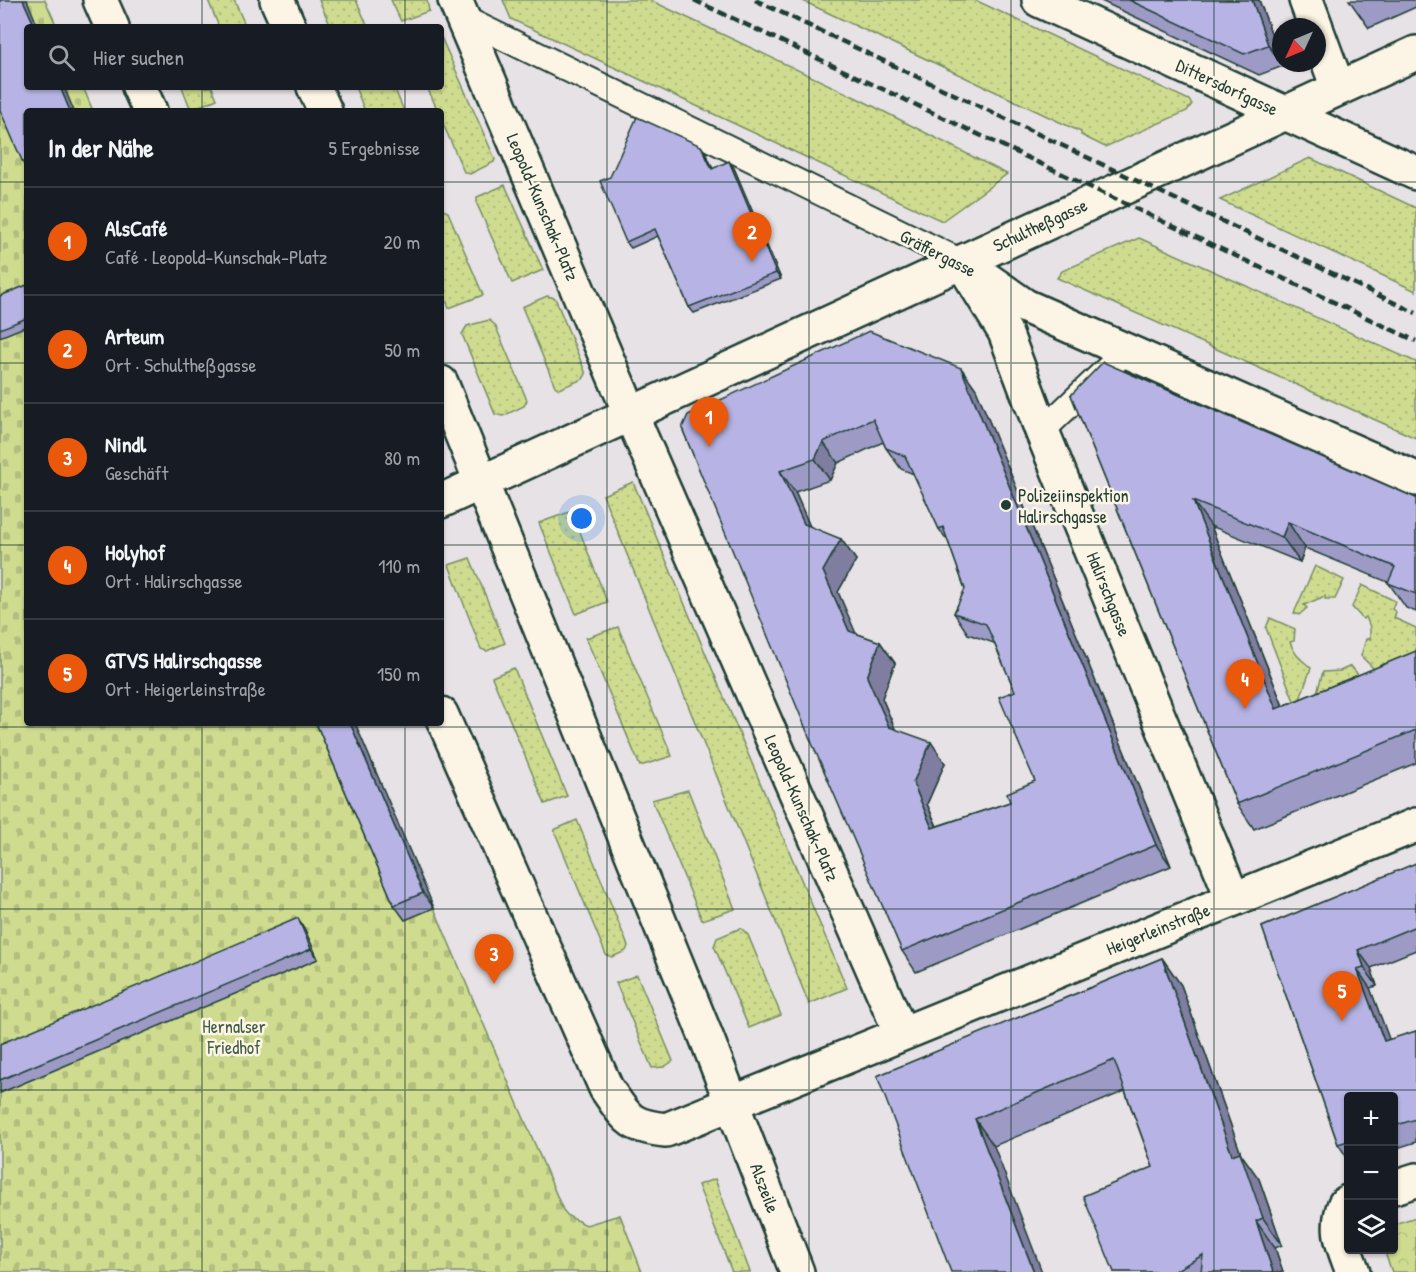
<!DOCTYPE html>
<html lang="de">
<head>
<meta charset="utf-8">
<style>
	body { margin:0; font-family:"Patrick Hand",sans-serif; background:#242831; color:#f1f3f6 }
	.controls { position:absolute; right:18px; bottom:18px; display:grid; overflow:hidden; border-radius:6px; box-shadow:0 2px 4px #0004 }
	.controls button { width:54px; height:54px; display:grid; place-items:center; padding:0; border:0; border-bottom:2px solid #363941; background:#171b24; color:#f1f3f6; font:30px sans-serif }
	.compass { position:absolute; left:1272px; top:18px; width:54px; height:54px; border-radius:50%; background:#171b24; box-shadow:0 2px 4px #0004; rotate:226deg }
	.you { position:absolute; left:582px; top:519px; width:21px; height:21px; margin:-15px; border:4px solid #fff; border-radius:50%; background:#1a73e8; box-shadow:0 0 0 9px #1a73e833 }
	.badge { display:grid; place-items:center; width:39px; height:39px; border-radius:50%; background:#ea580c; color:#fff; font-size:20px; font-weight:700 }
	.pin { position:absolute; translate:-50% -50px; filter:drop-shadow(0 2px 3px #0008) }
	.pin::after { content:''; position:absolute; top:32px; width:21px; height:18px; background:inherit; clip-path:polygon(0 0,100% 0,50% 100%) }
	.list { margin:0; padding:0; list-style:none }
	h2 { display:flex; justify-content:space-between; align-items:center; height:78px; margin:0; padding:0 24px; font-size:26px }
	h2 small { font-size:20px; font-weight:400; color:#9ea1a6 }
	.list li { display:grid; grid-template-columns:39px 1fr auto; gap:18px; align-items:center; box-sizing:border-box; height:108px; padding:0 24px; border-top:2px solid #363941 }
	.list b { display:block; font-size:22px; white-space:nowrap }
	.list p { margin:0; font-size:20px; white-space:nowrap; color:#9ea1a6 }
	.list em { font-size:20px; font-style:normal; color:#9ea1a6 }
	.icon { flex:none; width:33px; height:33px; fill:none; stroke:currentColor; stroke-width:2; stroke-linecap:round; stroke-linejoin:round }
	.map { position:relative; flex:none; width:1416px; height:1272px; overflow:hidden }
	.search { position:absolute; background:#171b24; box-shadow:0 2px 4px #0004; left:24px; top:24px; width:420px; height:66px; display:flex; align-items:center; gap:15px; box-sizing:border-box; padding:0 21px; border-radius:6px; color:#9ea1a6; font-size:22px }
	.panel { position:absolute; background:#171b24; box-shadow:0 2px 4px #0004; left:24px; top:108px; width:420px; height:618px; border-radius:6px }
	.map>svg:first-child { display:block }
	.grass { fill:url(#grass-dots); stroke:#778c62; stroke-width:1.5 }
	.cemetery { fill:url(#cemetery-stones); stroke:#778c62; stroke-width:1.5 }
	.park { fill:url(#park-crowns); stroke:#778c62; stroke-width:1.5 }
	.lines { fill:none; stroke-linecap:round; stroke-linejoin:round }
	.service-casing { stroke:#1f3d34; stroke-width:28 }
	.minor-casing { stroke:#1f3d34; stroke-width:38 }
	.tertiary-casing { stroke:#1f3d34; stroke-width:38 }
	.service { stroke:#fcf5e5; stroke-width:24 }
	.minor { stroke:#fcf5e5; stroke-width:33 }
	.tertiary { stroke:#fcf5e5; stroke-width:33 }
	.rail { stroke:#1f3d34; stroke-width:4.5; stroke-dasharray:9 4.5; stroke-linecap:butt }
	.wall { fill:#9d9bc5; stroke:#1f3d34; stroke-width:1.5; fill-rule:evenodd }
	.shaded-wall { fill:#807ea0; stroke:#1f3d34; stroke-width:1.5 }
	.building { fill:#b7b4e5; stroke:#1f3d34; stroke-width:1.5; fill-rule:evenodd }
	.grid { fill:none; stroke:#1f3d34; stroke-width:1.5; stroke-opacity:0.55 }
	.poi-dot { fill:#1f3d34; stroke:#fcf5e5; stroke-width:2 }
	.labels { text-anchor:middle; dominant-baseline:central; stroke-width:5; stroke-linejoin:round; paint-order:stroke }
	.street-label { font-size:18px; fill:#1f3d34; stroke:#fcf5e5 }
	.poi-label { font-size:18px; fill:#1f3d34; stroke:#fcf5e5; text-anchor:start }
	.park-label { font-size:18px; fill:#425d46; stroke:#fcf5e5 }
</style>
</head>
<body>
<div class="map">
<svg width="1416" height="1272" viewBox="0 0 1416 1272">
	<defs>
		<pattern id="grass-dots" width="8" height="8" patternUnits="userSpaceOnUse" patternTransform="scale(1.5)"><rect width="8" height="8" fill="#cfdc90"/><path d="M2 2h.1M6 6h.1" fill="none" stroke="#b1be7d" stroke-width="1.8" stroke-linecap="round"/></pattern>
		<pattern id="cemetery-stones" width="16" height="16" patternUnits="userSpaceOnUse" patternTransform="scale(1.5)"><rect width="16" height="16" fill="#cfdc90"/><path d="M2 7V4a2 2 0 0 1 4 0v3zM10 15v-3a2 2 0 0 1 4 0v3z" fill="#b1be7d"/></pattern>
		<pattern id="park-crowns" width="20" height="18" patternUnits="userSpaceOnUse" patternTransform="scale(1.5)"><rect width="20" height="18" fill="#cfdc90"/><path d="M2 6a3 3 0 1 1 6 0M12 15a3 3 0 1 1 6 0" fill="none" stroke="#b1be7d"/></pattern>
	</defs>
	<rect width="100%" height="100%" fill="#e7e2e5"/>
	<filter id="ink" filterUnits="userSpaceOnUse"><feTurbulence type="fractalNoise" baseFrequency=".0167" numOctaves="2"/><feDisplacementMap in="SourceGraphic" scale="12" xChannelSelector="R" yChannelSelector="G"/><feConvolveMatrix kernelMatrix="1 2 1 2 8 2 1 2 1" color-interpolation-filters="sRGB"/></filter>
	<g filter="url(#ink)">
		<g class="grass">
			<path d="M208 0H234L246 27H219Z"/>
			<path d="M319 0H356L368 27H331Z"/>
			<path d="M391 0H427L429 11 401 21Z"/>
			<path d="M503 0H650L861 100 1007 174 942 221 511 19Z"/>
			<path d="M801 0H975L1189 100 1192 104 1187 111 1105 147 1081 135V132Z"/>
			<path d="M441 37 495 159 494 162 470 174 464 172 441 119V111H438L427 87H441Z"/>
			<path d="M182 87H212L217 99 191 110Z"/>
			<path d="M355 87H394L404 111H365Z"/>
			<path d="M1310 158 1416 208V291L1220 200Z"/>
			<path d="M505 185 543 270 512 283 477 204V197Z"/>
			<path d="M443 210 448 212 483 295 449 308 441 288V211Z"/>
			<path d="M1139 238 1416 362V438L1057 278 1062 271Z"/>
			<path d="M547 296 555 298 586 374 583 379 559 389 555 386 522 307Z"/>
			<path d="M489 320 495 325 527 400 524 406 503 416 495 414 462 334 467 326Z"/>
			<path d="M633 482 847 988 809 1004 603 495Z"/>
			<path d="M572 511 607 602 576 614 539 523Z"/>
			<path d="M470 558 505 643 487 651 481 649 449 565Z"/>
			<path d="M1315 566 1344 580 1335 599H1325V596L1304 605 1307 608 1299 615 1294 613Z"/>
			<path d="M1362 585 1395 601 1392 609 1396 612 1394 618 1416 628V669L1402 675 1382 664 1375 670 1361 656 1366 639H1370V627L1366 617 1363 619 1352 607Z"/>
			<path d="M1270 618 1295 629 1294 641 1290 642C1295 656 1300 658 1311 668L1299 702 1294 701 1266 628Z"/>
			<path d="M618 627 672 756 640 766 586 638Z"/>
			<path d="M1351 666 1368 687 1312 709 1323 672 1340 671Z"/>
			<path d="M514 668 567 796 545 804 492 677Z"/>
			<path d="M688 790 735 909 702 920 652 800Z"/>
			<path d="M577 820 628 946 626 951 612 957 606 955 554 830Z"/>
			<path d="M741 928 748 935 781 1015 749 1028 714 946 717 938Z"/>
			<path d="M637 975 673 1061 664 1067 652 1068 616 983Z"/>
			<path d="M715 1179 750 1272H732L698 1185Z"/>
		</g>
		<path class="cemetery" d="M0 0H45L57 27H27V87H83L93 111H27V723H355L563 1210 568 1216 586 1225 620 1215 642 1272H0Z"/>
		<path class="park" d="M1416 1217V1272H1392L1384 1250H1394V1224Z"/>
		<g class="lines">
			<g class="service-casing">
				<g id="service">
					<path d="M463 18 962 262"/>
					<path d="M1042 431 1127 350"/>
				</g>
			</g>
			<g class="minor-casing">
				<g id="minor">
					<path d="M277 0 289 27"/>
					<path d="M455 0 615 378 901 1033"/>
					<path d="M1306 0 1316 27"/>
					<path d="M1317 31 1338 88"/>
					<path d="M314 87 325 111"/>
					<path d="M441 383 707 1039 797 1272"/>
					<path d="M441 714 606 1088C627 1118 628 1126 666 1130L1416 825"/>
					<path d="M1233 899 1042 431 1005 332 962 262 1416 53"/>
					<path d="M1394 1187 1416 1180"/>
					<path d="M1348 1202 1345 1204C1334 1230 1344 1247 1353 1272"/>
				</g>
			</g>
			<g class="tertiary-casing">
				<g id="tertiary">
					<path d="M100 0 112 27"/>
					<path d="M1039 0 1416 173"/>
					<path d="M139 87 150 111"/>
					<path d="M441 501 962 262 1025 306 1416 479"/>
				</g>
			</g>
			<use href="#service" class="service"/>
			<use href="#minor" class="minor"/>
			<use href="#tertiary" class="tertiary"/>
			<g class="rail">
				<path d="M694 0 1416 341"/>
				<path d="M755 0 1416 313"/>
			</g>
		</g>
		<g class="wall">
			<path d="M1099 0H1259L1281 60V63H1282L1283 66 1259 75Z"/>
			<path d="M1349 0H1416V7L1369 28Z"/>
			<path d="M706 153 713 169 734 168 781 279 694 313 689 307 658 236 631 248 626 242Z"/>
			<path d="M27 285V326L0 337V296Z"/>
			<path d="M961 368 976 389 1171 866 916 972 902 951 682 428ZM883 442 886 448 901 469 914 474 939 529 948 541 965 589 954 613 968 634 994 643 1015 691 1035 781 1010 802 937 826 927 804 945 763 895 729 882 698 895 663 880 642 855 633 838 592 856 560 841 539 810 527 795 492 830 480 838 463Z"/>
			<path d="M1071 395 1416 498V612L1406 608 1388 582 1305 548 1300 562 1211 526 1283 706 1416 651V763L1254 829 1237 804Z"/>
			<path d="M316 723 434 908 405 920 394 905Z"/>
			<path d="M1416 863V950L1371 968 1377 986 1370 988 1389 1040 1416 1031V1142L1394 1149V1096H1348V1159L1338 1144 1262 927Z"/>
			<path d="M304 928 318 959 0 1093V1044Z"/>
			<path d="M1162 958 1181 985 1241 1154 1259 1179 1282 1245 1275 1248 1283 1272H1114L1153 1167 1125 1091 994 1146 877 1076Z"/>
		</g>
		<g class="shaded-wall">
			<path d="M23 0H27L38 27H35Z"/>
			<path d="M1252 0H1259L1281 60V63L1268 45Z"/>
			<path d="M60 87H64L74 111H70Z"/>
			<path d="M701 146 706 153 716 176 712 169Z"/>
			<path d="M729 161 734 168 781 279 776 273Z"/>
			<path d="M961 368 976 389 1171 866 1156 845Z"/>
			<path d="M823 442 838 463 830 480 815 459Z"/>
			<path d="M780 471 795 492 818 545 804 524Z"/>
			<path d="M1193 501 1211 526 1294 734 1276 709Z"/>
			<path d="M1288 522 1305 548 1300 562 1282 537Z"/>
			<path d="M841 539 856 560 838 592 864 652 849 631 823 571Z"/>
			<path d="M880 642 895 663 882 698 903 748 889 727 867 677Z"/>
			<path d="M350 723H355L434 908 423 893Z"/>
			<path d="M931 742 945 763 927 804 946 849 932 828 913 783Z"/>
			<path d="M298 918 304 928 318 959 311 949Z"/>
			<path d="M1358 950 1371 968 1377 986 1364 967Z"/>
			<path d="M1162 958 1181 985 1241 1154 1259 1179 1282 1245 1263 1218 1232 1155Z"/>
			<path d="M1357 969 1370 988 1397 1060 1384 1041Z"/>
			<path d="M975 1119 994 1146 1042 1272H1034Z"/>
			<path d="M1256 1221 1275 1248 1283 1272H1273Z"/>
		</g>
		<g class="building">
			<path d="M0 0H23L35 27H27V87H60L70 111H27V172L0 110Z"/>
			<path d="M1129 0H1252L1268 45 1244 54Z"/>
			<path d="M637 117 701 146 712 169 729 161 776 273 689 307 655 229 626 242 600 181 610 177Z"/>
			<path d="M27 285V318L0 329V296Z"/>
			<path d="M869 331 961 368 1156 845 902 951 808 734 682 428 688 415ZM873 419 886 448 905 456 939 529 943 527 965 589 954 613 986 624 1015 691 999 697 1035 781 1007 793 1010 802 932 828 913 783 931 742 889 727 867 677 880 642 849 631 823 571 841 539 804 524 780 471 815 459 823 442Z"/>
			<path d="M1103 362 1416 498V594L1388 583 1395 567 1288 522 1282 537 1193 501 1276 709 1416 651V730L1237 804 1071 395Z"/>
			<path d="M316 723H350L423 893 394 905Z"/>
			<path d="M1416 863V926L1358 950 1364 967 1357 969 1384 1041 1416 1031V1119L1394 1126V1096H1348V1141L1338 1144 1262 927Z"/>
			<path d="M298 918 311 949 0 1080V1044Z"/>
			<path d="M1162 958 1232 1155 1240 1152 1263 1218 1256 1221 1273 1272H1201L1203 1255 1173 1272H1114L1083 1196 1153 1167 1114 1060 975 1119 1034 1272H951L877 1076Z"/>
		</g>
	</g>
	<path class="grid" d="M202 0V27M405 0V27M607 0V1272M809 0V1272M1011 0V1272M1214 0V1272M202 87V111M405 87V111M0 182H27M441 182H1416M0 363H27M441 363H1416M0 545H27M441 545H1416M202 723V1272M405 723V1272M0 727H1416M0 909H1416M0 1090H1416"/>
	<circle class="poi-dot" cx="1006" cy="505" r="6"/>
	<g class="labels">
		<g class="street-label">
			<text transform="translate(1227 87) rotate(25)">Dittersdorfgasse</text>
			<text transform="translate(543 207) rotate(67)">Leopold-Kunschak-Platz</text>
			<text transform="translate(1040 225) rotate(-25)">Schultheßgasse</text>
			<text transform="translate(938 253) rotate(27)">Gräffergasse</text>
			<text transform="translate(1109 594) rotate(68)">Halirschgasse</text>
			<text transform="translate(802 808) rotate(66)">Leopold-Kunschak-Platz</text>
			<text transform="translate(1158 929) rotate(-22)">Heigerleinstraße</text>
			<text transform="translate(765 1188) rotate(69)">Alszeile</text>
		</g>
		<g class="poi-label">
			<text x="1018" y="495">Polizeiinspektion<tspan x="1018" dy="21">Halirschgasse</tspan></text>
		</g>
		<g class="park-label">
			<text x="234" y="1026">Hernalser<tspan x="234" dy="21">Friedhof</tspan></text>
		</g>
	</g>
</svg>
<div class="controls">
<button>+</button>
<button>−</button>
<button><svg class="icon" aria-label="layers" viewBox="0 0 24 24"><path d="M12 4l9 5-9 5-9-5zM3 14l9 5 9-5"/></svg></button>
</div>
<svg class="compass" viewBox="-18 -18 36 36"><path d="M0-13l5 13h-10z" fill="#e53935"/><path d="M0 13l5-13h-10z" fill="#9ea1a6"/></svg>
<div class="you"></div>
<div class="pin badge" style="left:709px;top:447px">1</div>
<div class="pin badge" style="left:752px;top:262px">2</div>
<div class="pin badge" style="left:494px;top:984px">3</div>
<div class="pin badge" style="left:1245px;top:709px">4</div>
<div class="pin badge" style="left:1342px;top:1021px">5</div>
<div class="search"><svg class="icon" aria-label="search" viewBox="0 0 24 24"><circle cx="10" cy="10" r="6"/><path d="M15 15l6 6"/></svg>Hier suchen</div>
<section class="panel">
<h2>In der Nähe<small>5 Ergebnisse</small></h2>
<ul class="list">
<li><span class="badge">1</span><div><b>AlsCafé</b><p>Café · Leopold-Kunschak-Platz</p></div><em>20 m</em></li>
<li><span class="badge">2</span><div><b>Arteum</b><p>Ort · Schultheßgasse</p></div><em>50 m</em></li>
<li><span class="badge">3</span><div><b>Nindl</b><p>Geschäft</p></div><em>80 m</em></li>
<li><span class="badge">4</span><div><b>Holyhof</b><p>Ort · Halirschgasse</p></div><em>110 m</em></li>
<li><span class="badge">5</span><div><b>GTVS Halirschgasse</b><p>Ort · Heigerleinstraße</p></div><em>150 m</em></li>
</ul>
</section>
</div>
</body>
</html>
